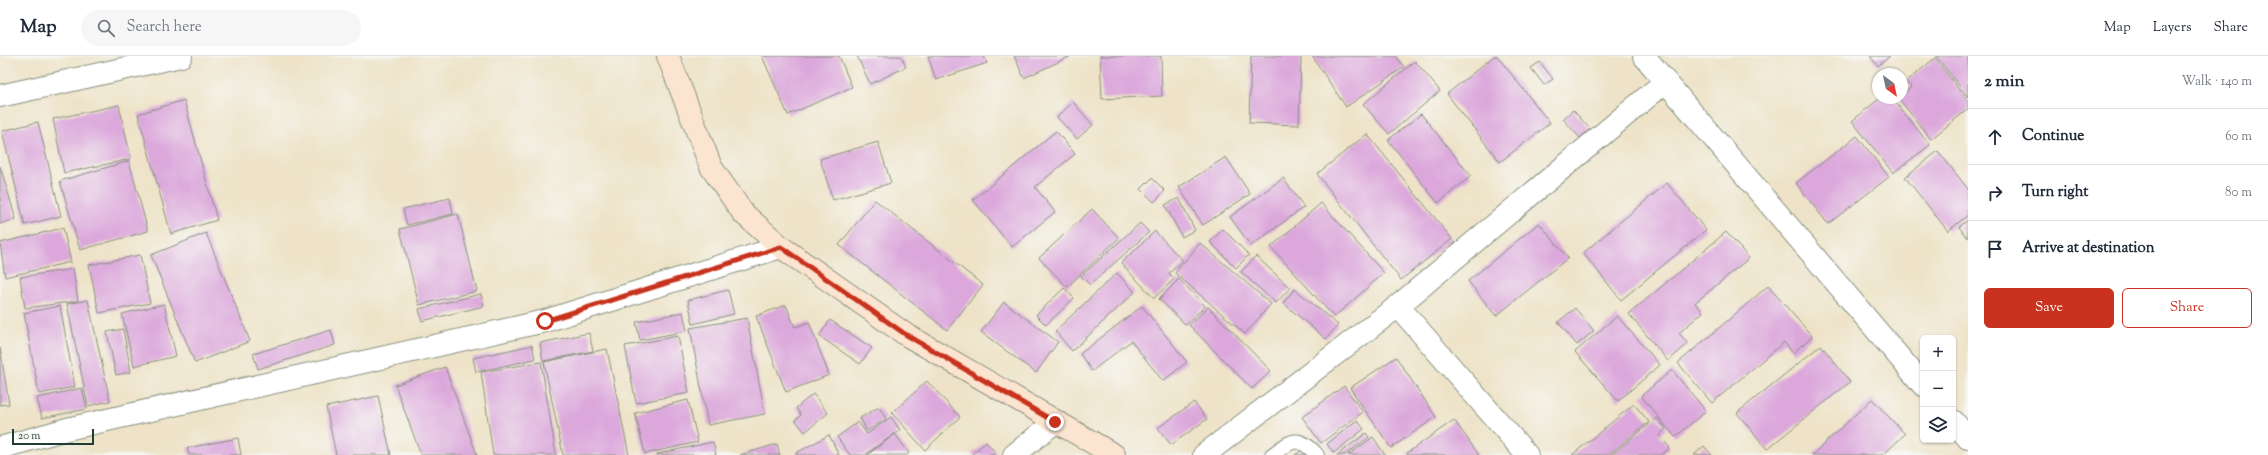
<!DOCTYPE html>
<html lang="en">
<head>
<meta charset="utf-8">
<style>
	body { margin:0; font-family:"Sorts Mill Goudy",serif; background:#f6f6f7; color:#1f2937 }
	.controls { position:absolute; right:12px; bottom:12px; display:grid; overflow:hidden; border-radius:6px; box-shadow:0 1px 3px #0004 }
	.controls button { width:36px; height:36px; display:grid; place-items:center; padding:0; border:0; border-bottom:1px solid #e0e1e3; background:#fff; color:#1f2937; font:20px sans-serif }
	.compass { position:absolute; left:1872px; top:12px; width:36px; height:36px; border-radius:50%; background:#fff; box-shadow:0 1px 3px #0004; rotate:147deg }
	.scale { position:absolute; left:12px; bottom:10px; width:82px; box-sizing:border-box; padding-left:4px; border:2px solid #1f3d34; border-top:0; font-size:11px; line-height:14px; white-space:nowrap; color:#1f3d34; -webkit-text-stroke:3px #f6f6f2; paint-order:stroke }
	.stop { position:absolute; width:12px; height:12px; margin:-9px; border:3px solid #c8321e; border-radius:50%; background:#fff }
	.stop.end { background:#c8321e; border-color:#fff; box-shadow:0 1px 4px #0008 }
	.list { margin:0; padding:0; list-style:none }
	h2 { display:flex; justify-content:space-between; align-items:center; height:52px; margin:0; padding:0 16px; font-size:17px }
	h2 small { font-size:13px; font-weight:400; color:#747a83 }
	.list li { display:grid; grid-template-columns:26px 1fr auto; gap:12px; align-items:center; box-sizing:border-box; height:56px; padding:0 16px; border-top:1px solid #e0e1e3 }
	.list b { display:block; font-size:15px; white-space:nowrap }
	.list em { font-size:13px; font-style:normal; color:#747a83 }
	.actions { display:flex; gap:8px; padding:12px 16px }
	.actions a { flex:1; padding:9px 0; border:1px solid #c8321e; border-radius:6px; text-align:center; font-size:14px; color:#c8321e }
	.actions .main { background:#c8321e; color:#fff }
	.icon { flex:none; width:22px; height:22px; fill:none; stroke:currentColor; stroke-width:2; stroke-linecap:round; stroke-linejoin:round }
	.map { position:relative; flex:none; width:1968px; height:399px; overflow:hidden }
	header { display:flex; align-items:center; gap:24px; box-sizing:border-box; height:56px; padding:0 20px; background:#fff; border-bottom:1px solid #e0e1e3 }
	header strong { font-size:19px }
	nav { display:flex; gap:22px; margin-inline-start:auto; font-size:14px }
	.search { width:280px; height:36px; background:#f6f6f7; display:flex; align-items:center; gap:10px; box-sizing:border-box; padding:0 14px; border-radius:22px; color:#747a83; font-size:15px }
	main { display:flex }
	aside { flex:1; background:#fff }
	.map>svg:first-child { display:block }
	.building { fill:#dca8dc }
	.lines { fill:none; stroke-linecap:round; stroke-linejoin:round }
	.lane-casing { stroke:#86907e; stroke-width:16 }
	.street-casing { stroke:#86907e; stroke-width:24 }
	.secondary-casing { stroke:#86907e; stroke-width:24 }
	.lane { stroke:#fff; stroke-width:14 }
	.street { stroke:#fff; stroke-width:22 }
	.secondary { stroke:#fce5d0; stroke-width:22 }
	.route { stroke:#c8321e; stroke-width:5 }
</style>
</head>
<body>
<header>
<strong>Map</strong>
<div class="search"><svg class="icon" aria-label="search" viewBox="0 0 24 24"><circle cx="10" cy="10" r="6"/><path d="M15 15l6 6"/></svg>Search here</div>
<nav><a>Map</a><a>Layers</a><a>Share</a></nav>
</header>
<main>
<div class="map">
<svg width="1968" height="399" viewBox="0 0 1968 399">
	<rect width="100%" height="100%" fill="#f6f6f2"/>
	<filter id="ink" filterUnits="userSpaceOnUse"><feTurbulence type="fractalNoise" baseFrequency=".025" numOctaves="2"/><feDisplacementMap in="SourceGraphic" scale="8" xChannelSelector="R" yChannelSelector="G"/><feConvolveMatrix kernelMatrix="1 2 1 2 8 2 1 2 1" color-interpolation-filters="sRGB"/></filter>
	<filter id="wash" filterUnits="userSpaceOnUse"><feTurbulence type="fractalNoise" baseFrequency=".012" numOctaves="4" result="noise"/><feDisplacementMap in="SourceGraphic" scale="16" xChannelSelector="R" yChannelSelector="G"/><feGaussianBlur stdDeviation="0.9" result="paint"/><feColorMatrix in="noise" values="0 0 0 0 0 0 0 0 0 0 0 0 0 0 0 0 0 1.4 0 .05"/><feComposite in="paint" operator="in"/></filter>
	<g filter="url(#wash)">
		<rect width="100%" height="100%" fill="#eee3c8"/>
		<g id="blocks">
			<g class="building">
				<path d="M762 0H839L852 31 788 59Z"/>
				<path d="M857 0H901L906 11 870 28Z"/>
				<path d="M928 0H984L987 7 936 24Z"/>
				<path d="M1014 0H1071L1024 22Z"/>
				<path d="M1100 0H1161L1162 40 1102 43Z"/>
				<path d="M1251 0H1301L1299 69 1249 67Z"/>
				<path d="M1312 0H1396L1404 11 1346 51Z"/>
				<path d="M1494 0H1497L1550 67 1500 106 1447 38Z"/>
				<path d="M1870 0H1890L1878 10Z"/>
				<path d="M1936 0H1968V41Z"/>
				<path d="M1935 2 1968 45V53L1931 83 1898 42H1902V39L1911 31 1906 26Z"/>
				<path d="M1415 5 1440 35 1389 78 1363 48Z"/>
				<path d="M1540 6 1553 23 1544 29 1531 12Z"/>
				<path d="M1880 42H1892L1930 89 1893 117 1852 65Z"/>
				<path d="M184 44 217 164 171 178 138 58Z"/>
				<path d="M1073 46 1093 69 1077 83 1057 61Z"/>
				<path d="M119 49 131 103 64 117 53 63Z"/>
				<path d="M1573 54 1590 73 1580 82 1563 63Z"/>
				<path d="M1421 58 1471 120 1438 147 1388 84Z"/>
				<path d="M38 66 61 160 25 169 2 75Z"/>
				<path d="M1056 75 1075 98 1035 131 1055 156 1012 191 973 144Z"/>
				<path d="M1367 78 1452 183 1401 224 1317 118Z"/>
				<path d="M1857 80 1889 121 1828 168 1796 127Z"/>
				<path d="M878 86 891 127 833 144 820 103Z"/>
				<path d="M1938 95 1968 133V159L1948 175 1905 121Z"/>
				<path d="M1226 101 1250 138 1203 169 1179 131Z"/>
				<path d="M129 105 148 175 80 194 60 125Z"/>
				<path d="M0 110 16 163 0 168Z"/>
				<path d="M1152 122 1165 135 1154 146 1141 133Z"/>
				<path d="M1283 122 1304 151 1251 190 1230 161Z"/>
				<path d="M1667 127 1706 174 1621 244 1583 197Z"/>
				<path d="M450 142 453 158 407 169 403 153Z"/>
				<path d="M1179 142 1195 174 1182 181 1165 149Z"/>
				<path d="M875 144 983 229 947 274 839 189Z"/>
				<path d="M1321 147 1384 217 1334 261 1271 191Z"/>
				<path d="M1092 153 1119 182 1067 231 1039 202Z"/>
				<path d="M458 158 477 235 419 249 400 173Z"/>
				<path d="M1968 164V182L1959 171Z"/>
				<path d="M1140 167 1149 176 1090 229 1081 220Z"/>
				<path d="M1539 167 1568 202 1496 260 1468 225Z"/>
				<path d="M63 172 71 206 5 221 0 187Z"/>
				<path d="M1223 173 1249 199 1236 212 1210 186Z"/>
				<path d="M1155 175 1183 205 1169 217 1174 223 1154 242 1121 207Z"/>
				<path d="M1726 176 1749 202 1695 247 1703 256 1679 277 1688 288 1668 305 1629 258Z"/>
				<path d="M206 177 250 285 195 307 151 199Z"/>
				<path d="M1200 187 1271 248 1245 278 1175 217Z"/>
				<path d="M140 199 150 247 99 257 89 209Z"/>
				<path d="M1256 200 1290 232 1276 247 1241 216Z"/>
				<path d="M73 213 78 245 25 252 20 221Z"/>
				<path d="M1117 217 1135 236 1072 295 1055 275Z"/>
				<path d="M1179 223 1205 250 1186 269 1159 243Z"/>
				<path d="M1768 230 1812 280 1793 297 1784 286 1712 347 1678 307Z"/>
				<path d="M1064 232 1074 242 1046 269 1036 259Z"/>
				<path d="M1295 233 1338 269 1326 283 1283 247Z"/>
				<path d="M728 234 734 258 693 268 688 244Z"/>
				<path d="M481 238 484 250 422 265 419 253Z"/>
				<path d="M88 244 110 345 88 350 67 248Z"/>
				<path d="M1004 246 1058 286 1036 317 981 276Z"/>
				<path d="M164 248 176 300 134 310 122 258Z"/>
				<path d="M786 249 795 271 809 266 829 319 786 336 756 260Z"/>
				<path d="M60 250 75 331 39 338 24 257Z"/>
				<path d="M1142 250 1187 306 1163 325 1131 285 1092 315 1080 298Z"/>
				<path d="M1208 251 1271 315 1252 333 1189 269Z"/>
				<path d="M1575 252 1594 275 1577 289 1558 266Z"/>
				<path d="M683 256 687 275 640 284 636 266Z"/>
				<path d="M1617 260 1660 309 1618 345 1575 296Z"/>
				<path d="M747 262 765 358 708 369 690 272Z"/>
				<path d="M830 264 872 292 860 308 819 280Z"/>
				<path d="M123 273 131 316 116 319 107 276Z"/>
				<path d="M331 274 335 289 258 313 253 298Z"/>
				<path d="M589 277 593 295 543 305 540 287Z"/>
				<path d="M678 280 689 337 636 347 625 290Z"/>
				<path d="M532 289 535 303 476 316 473 302Z"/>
				<path d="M1821 289 1850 326 1767 393 1737 357Z"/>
				<path d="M0 292 9 348 0 349Z"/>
				<path d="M607 293 629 399H563L544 306Z"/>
				<path d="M1396 301 1436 361 1391 392 1350 332Z"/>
				<path d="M541 306 556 399H493L481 316Z"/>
				<path d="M445 311 477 399H421L395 329Z"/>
				<path d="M1672 314 1706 355 1675 381 1641 340Z"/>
				<path d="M927 325 960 361 925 394 892 357Z"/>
				<path d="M1344 330 1363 356 1321 387 1302 361Z"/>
				<path d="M82 332 87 353 42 362 37 342Z"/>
				<path d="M813 338 828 357 805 376 795 364 801 359 796 352Z"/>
				<path d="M378 340 391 399H336L326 351Z"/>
				<path d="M1872 343 1905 378 1883 399H1812Z"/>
				<path d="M688 344 698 386 645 398 635 357Z"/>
				<path d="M1194 346 1207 363 1171 389 1158 372Z"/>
				<path d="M1634 348 1649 366 1608 399H1572Z"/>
				<path d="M879 351 886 363 867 375 860 362Z"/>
				<path d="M891 361 900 374 865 399H850L837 381 858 366 867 378Z"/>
				<path d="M1657 362 1666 373 1659 379 1670 392 1661 399H1611Z"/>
				<path d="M1357 364 1364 373 1334 397 1327 388Z"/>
				<path d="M1454 364 1479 399H1408L1407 397Z"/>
				<path d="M1366 377 1369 381 1345 399H1337Z"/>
				<path d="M895 378 909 397 907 399H867Z"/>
				<path d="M829 379 839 399H797L796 397Z"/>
				<path d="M1373 381 1385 399H1348Z"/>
				<path d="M238 382 241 399H189L187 392Z"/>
				<path d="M713 386 716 399H657V398Z"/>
				<path d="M986 386 996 397 993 399H971Z"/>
				<path d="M777 388 780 399H740Z"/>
				<path d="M1308 390 1313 399H1295Z"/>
				<path d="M1704 390 1712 399H1694Z"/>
			</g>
		</g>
	</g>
	<g filter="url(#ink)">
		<use href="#blocks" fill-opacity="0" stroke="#86907e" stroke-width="1"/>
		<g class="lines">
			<g class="lane-casing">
				<path id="lane" d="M1272 399C1292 384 1298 378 1317 399"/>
			</g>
			<g class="street-casing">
				<g id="street">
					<path d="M1644 0 1923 329"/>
					<path d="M0 40 181 0"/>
					<path d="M1398 250 1527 399"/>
					<path d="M1953 365 1968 382"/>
					<path d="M0 392 67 373 545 265 781 191"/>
					<path d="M1014 399 1055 366"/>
					<path d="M1204 399 1398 250 1665 26"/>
				</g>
			</g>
			<g class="secondary-casing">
				<path id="secondary" d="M668 0 711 111 743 157 781 191 905 278 1114 399"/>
			</g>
			<use href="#lane" class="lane"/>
			<use href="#street" class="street"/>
			<use href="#secondary" class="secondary"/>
		</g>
	</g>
	<g class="lines" filter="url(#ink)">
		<path class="route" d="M545 265 781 191 905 278 1055 366"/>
	</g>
</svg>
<div class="controls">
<button>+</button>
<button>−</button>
<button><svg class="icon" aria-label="layers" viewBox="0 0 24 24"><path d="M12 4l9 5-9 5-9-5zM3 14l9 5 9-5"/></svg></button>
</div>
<svg class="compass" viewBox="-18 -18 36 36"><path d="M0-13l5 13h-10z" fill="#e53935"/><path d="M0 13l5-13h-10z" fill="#747a83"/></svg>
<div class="scale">20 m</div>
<div class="stop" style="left:545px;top:265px"></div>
<div class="stop end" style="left:1055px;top:366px"></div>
</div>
<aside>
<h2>2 min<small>Walk · 140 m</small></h2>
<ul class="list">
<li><svg class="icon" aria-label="ahead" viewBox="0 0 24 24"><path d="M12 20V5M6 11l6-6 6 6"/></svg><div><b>Continue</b></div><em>60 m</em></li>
<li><svg class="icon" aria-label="right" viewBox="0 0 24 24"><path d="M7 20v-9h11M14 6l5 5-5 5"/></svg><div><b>Turn right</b></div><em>80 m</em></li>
<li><svg class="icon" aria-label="arrive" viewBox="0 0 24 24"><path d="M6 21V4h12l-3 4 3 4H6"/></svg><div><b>Arrive at destination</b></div></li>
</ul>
<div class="actions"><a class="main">Save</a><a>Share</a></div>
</aside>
</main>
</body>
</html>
